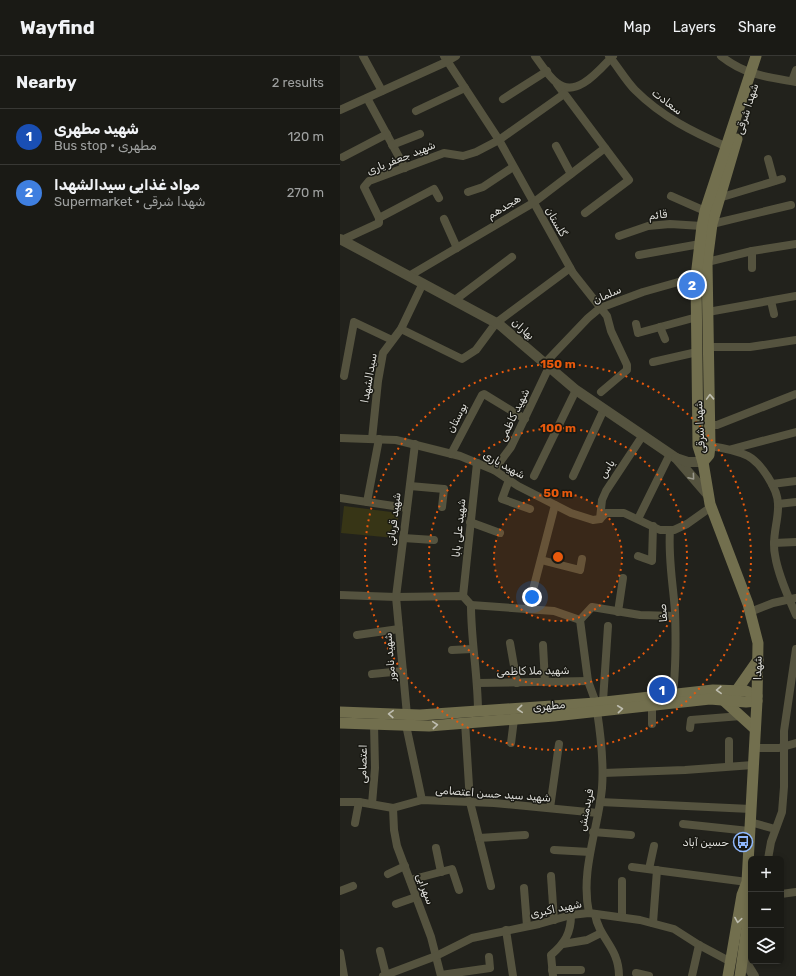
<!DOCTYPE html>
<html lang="en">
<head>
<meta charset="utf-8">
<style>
	body { margin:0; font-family:Rubik,Cairo,sans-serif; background:#272722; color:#f1f3f6 }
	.controls { position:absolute; right:12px; bottom:12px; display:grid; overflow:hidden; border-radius:6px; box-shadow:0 2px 6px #0003 }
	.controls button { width:36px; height:36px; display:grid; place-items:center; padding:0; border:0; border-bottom:1px solid #383834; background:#1a1a15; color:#f1f3f6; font:20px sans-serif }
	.you { position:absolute; left:192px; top:541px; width:14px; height:14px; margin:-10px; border:3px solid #fff; border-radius:50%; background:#1a73e8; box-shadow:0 0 0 6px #1a73e833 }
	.badge { display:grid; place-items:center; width:26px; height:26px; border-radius:50%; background:#8fb8fd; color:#fff; font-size:13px; font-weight:700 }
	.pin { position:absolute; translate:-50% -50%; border:2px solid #fff; box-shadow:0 1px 4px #0006 }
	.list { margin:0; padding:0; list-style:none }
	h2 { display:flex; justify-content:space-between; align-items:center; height:52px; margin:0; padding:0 16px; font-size:17px }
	h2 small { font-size:13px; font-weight:400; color:#9fa1a0 }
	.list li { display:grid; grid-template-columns:26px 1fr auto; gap:12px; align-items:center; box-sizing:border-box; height:56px; padding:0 16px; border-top:1px solid #383834 }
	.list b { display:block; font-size:15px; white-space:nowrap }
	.list p { margin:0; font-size:13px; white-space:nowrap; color:#9fa1a0 }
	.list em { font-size:13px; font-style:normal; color:#9fa1a0 }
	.icon { flex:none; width:22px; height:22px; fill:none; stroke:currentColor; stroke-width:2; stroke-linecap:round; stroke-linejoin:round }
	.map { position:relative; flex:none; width:456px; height:920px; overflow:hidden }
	header { display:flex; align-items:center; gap:24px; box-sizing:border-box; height:56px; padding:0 20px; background:#1a1a15; border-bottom:1px solid #383834 }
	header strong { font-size:19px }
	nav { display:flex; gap:22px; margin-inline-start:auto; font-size:14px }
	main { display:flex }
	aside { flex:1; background:#1a1a15 }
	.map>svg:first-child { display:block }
	.green { fill:#373516 }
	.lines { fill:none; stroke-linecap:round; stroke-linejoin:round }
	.minor { stroke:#55533f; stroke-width:8 }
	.tertiary { stroke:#55533f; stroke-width:10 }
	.secondary { stroke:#726f4e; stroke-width:11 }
	.oneway { stroke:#bebdb0 }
	.oneway2 { stroke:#9a988c }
	.ring { fill:none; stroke:#e8590c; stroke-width:2; stroke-dasharray:2 4 }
	.labels { text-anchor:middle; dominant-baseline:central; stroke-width:3; stroke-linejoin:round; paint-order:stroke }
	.street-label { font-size:11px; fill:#dededa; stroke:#191913 }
	.poi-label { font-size:11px; fill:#dededa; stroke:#191913; text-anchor:end }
	.centre { fill:#e8590c; stroke:#191913; stroke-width:2 }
	.ring-label { font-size:12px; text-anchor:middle; font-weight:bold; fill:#e8590c; stroke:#191913; stroke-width:3; stroke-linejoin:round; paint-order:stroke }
</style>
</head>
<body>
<header>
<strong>Wayfind</strong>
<nav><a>Map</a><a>Layers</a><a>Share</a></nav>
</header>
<main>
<aside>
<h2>Nearby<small>2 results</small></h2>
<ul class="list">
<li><span class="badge" style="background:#1a4fb4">1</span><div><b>شهید مطهری</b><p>Bus stop · مطهری</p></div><em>120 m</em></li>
<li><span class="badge" style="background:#3f7fe0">2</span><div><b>مواد غذایی سیدالشهدا</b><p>Supermarket · شهدا شرقی</p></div><em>270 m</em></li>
</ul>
</aside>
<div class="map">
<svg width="456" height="920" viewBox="0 0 456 920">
	<rect width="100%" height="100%" fill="#22221c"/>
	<path class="green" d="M4 450 59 457 55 482 1 477Z"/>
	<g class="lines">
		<g class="minor">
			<path d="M23 0 42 35"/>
			<path d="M104 0 159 84 233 217 267 260 271 275 287 309V314L261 336"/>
			<path d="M195 0C201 8 208 20 217 27 237 43 260 13 273 0"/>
			<path d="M269 0C278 11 286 25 295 34 322 61 353 76 387 91"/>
			<path d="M381 0C405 19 427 21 456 26"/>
			<path d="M452 25 456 14"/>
			<path d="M217 28 289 124 245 157"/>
			<path d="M27 42 65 112"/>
			<path d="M163 43 207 15"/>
			<path d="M0 54 104 7 116 0"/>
			<path d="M76 55 125 32"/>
			<path d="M52 89 80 78"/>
			<path d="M216 90 231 118"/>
			<path d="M3 101 47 78"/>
			<path d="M428 103 434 125"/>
			<path d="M128 136 143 131 173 111"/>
			<path d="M331 140 365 155"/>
			<path d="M379 142 442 123"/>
			<path d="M39 162 94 133 99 142"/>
			<path d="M104 163 117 192"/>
			<path d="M372 168 451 149"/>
			<path d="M279 180 308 170 330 168 362 170"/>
			<path d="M2 184 39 167V162L24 131 29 125 104 97 123 100 136 96 159 84 224 38"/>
			<path d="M412 195V212"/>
			<path d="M299 199 360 188"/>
			<path d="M367 206 412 195 456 188"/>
			<path d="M69 220 193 147 265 92"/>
			<path d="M115 244 172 201"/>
			<path d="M431 245 434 258"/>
			<path d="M368 256 456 240"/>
			<path d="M296 268 298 277 357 261"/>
			<path d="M320 271 325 283"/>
			<path d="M61 273 122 303 136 294 156 267 230 212"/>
			<path d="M368 291H410L456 284"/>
			<path d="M313 306 357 296"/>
			<path d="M205 307 248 262 260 252 303 236 356 221"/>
			<path d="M4 320 14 266 52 284"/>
			<path d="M371 369H377L456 338"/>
			<path d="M0 382 56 384 120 400 154 414 178 430 231 457 253 464 260 463 266 457H284L320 474H334L347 468 371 451"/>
			<path d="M32 383 38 325 43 297 61 273 83 227"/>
			<path d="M370 390C384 392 396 394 408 400 421 407 438 433 438 448 439 465 431 481 435 499 438 519 448 540 456 559"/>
			<path d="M392 393 456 376"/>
			<path d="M111 398 142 339 144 338 185 363"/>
			<path d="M154 414 171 391 209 311"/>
			<path d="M194 420 236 334"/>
			<path d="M233 420 264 353"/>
			<path d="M169 424 162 443 190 453"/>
			<path d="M432 428 456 425"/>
			<path d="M70 430 104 433 102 451"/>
			<path d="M0 442 67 452"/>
			<path d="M27 446 39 383"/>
			<path d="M438 448 456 446"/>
			<path d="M260 463 262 444 266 435 303 379"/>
			<path d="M298 463 330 398"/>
			<path d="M130 466 160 477"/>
			<path d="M330 474C328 502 333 528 335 555 336 583 336 610 333 638"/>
			<path d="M63 482 94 484"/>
			<path d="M434 487 456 486"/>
			<path d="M298 500 312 505 313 470"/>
			<path d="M201 504 240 514 242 503"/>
			<path d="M0 539 56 541 123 540 131 549C131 585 138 620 138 656"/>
			<path d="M123 540 137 407"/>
			<path d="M131 549 214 555 240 564"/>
			<path d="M188 553 215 449"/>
			<path d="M278 556 283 522"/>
			<path d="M410 556 433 547 456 542"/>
			<path d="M17 579 59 573"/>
			<path d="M170 587 177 627"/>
			<path d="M203 589 205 626"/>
			<path d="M112 594 132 593"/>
			<path d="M32 618 63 615"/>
			<path d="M138 627 248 625"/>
			<path d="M263 645 268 570"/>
			<path d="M256 647 248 625 240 564 252 551 300 559 335 560"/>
			<path d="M312 649V668"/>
			<path d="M67 659 56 541 75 388"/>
			<path d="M125 666 130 746 151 830"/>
			<path d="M66 669 82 744"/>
			<path d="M350 672 351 664 401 660"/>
			<path d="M389 685V710"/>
			<path d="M171 687 174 663"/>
			<path d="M413 692H439L456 687"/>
			<path d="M263 717 345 714 413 709"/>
			<path d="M0 746H19L53 752 82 744 154 747 258 757"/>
			<path d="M260 746 411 753"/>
			<path d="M32 748 35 712 34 668"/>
			<path d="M53 752 54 774 57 790 91 881 101 920"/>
			<path d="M210 752 219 688"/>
			<path d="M410 766 435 773"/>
			<path d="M15 767 19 746"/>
			<path d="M343 768 409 775"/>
			<path d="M253 776 291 779"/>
			<path d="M139 782 185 779"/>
			<path d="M96 792 101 816"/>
			<path d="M214 794 250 796"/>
			<path d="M428 803 431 786 442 756 444 731V675L456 593"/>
			<path d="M292 811 407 826"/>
			<path d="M309 813 314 790"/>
			<path d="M48 818 65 810"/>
			<path d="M211 820 214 864"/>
			<path d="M70 824 112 813 119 834"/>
			<path d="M184 832 187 870"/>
			<path d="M0 835 13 830"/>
			<path d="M441 838 456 836"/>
			<path d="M56 848 76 841"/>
			<path d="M249 857C240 815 258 774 262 732 264 706 261 681 257 655"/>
			<path d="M255 858C259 883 279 891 279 920"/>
			<path d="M282 861V825"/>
			<path d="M313 867 317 814"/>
			<path d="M166 874 173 920"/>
			<path d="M223 888 247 884 261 877"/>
			<path d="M40 895 46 919"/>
			<path d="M0 897 4 920"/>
			<path d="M212 914H241"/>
			<path d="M296 917 309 920"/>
			<path d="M101 919 150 912 149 901"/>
			<path d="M43 920 96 900 132 882 199 868 231 859 249 857 300 864 334 873 359 889 391 906"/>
			<path d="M213 920 211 899C225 887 231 877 231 859"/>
			<path d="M352 920 359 889"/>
		</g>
		<g class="tertiary">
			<path d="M0 183 160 269 236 334 336 402 368 439"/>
			<path d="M336 402 348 406H363"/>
			<path d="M403 902 414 920"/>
		</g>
		<g class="secondary">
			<path d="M363 406 369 399 370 390 367 206 372 168 397 83"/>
			<path d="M397 634 418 604"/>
			<path d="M383 644 415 673"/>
			<path d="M0 656 80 659 256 647 373 634 406 635 417 640"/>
			<path d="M0 667 89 670 214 660 370 643 406 646 417 645"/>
			<path d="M388 920 402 839 407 826 417 645 418 587 408 548 370 448 363 406 358 390 356 221 362 170 365 155 416 0"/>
			<path d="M400 920 411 843"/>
		</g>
	</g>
	<defs><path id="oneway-chevron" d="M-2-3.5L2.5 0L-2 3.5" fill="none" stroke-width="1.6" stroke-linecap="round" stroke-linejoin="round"/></defs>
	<g class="oneway">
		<use href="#oneway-chevron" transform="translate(370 341) rotate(-92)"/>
		<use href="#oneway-chevron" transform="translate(379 634) rotate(178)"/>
		<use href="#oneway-chevron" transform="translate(180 653) rotate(175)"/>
		<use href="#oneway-chevron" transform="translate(280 653) rotate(-6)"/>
		<use href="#oneway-chevron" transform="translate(51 658) rotate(-178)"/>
		<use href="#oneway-chevron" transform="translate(95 669) rotate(-5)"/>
		<use href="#oneway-chevron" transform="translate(398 864) rotate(99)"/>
	</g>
	<use class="oneway2" href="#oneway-chevron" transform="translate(352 421) rotate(50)"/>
	<circle cx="218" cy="501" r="64" fill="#e8590c" fill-opacity=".12"/>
	<g class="ring">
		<circle cx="218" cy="501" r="64"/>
		<circle cx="218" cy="501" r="129"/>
		<circle cx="218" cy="501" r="193"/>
	</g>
	<defs>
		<g id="bus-ring" transform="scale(1)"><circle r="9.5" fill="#191913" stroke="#8fb8fd" stroke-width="1.5"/><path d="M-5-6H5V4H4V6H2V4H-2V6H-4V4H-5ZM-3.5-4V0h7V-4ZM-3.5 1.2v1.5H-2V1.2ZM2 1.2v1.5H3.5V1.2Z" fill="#8fb8fd"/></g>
	</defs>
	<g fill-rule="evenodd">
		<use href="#bus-ring" x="403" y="786"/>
	</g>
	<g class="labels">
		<g class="street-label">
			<text transform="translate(327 46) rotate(37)">سعادت</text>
			<text transform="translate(407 53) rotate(-72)">شهدا شرقی</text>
			<text transform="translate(61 102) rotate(-22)">شهید جعفر یاری</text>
			<text transform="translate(164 151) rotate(-31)">هجدهم</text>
			<text transform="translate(318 159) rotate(-6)">قائم</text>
			<text transform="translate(216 166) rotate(60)">گلستان</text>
			<text transform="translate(267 239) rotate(-24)">سلمان</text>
			<text transform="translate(183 273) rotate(41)">بهاران</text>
			<text transform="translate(29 322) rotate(-80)">سیدالشهدا</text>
			<text transform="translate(174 359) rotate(-64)">شهید کاظمی</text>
			<text transform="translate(117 362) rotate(-63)">بوستان</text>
			<text transform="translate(360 371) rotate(-93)">شهدا شرقی</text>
			<text transform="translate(164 409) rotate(29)">شهید یاری</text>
			<text transform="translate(267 413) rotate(-57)">یاس</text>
			<text transform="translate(54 463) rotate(-83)">شهید قربانی</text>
			<text transform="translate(119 472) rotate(-84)">شهید علی بابا</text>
			<text transform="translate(323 557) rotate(-94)">صفا</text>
			<text transform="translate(50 601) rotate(-95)">شهید نامور</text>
			<text transform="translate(418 612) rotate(-89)">شهدا</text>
			<text transform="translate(193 615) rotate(-1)">شهید ملا کاظمی</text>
			<text transform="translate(209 650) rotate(-5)">مطهری</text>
			<text transform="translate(23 708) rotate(-89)">اعتصامی</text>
			<text transform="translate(153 738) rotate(4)">شهید سید حسن اعتصامی</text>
			<text transform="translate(246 754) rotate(-79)">فریدمنش</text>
			<text transform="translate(85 833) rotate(70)">سهرابی</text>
			<text transform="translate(216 853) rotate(-12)">شهید اکبری</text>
		</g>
		<g class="poi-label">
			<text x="389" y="786">حسین آباد</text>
		</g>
	</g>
	<circle cx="218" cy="501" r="6" class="centre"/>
	<g class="ring-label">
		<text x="218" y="312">150 m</text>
		<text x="218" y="376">100 m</text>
		<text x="218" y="441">50 m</text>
	</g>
</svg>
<div class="controls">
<button>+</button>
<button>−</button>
<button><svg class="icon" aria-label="layers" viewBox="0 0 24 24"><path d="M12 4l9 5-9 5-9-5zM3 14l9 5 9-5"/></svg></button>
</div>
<div class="you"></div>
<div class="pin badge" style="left:322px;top:634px;background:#1a4fb4">1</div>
<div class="pin badge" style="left:352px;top:229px;background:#3f7fe0">2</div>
</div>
</main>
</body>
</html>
